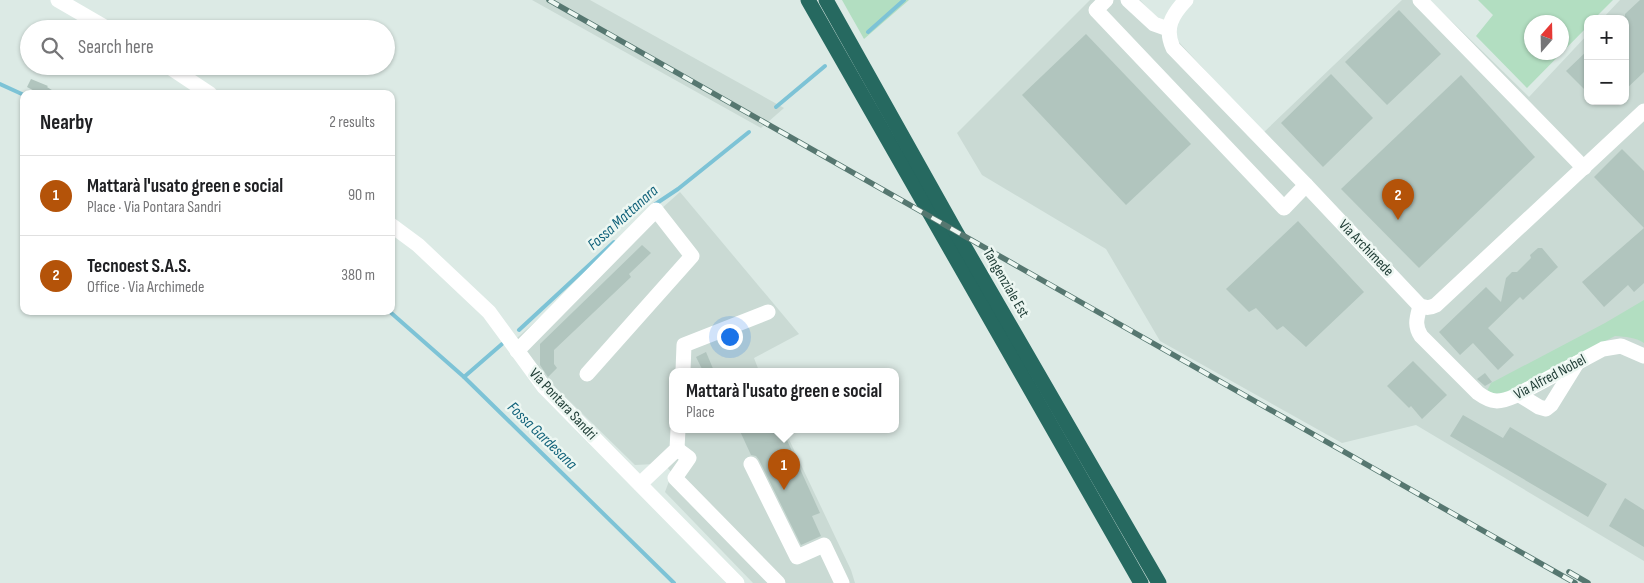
<!DOCTYPE html>
<html lang="en">
<head>
<meta charset="utf-8">
<style>
	body { margin:0; font-family:"Sofia Sans Condensed",sans-serif; background:#f2f2f2; color:#202124 }
	.controls { position:absolute; right:15px; top:15px; display:grid; overflow:hidden; border-radius:10px; box-shadow:0 1px 4px #0004 }
	.controls button { width:45px; height:45px; display:grid; place-items:center; padding:0; border:0; border-bottom:1px solid #e0e0e0; background:#fff; color:#202124; font:25px sans-serif }
	.compass { position:absolute; left:1524px; top:15px; width:45px; height:45px; border-radius:50%; background:#fff; box-shadow:0 1px 4px #0004; rotate:20deg }
	.you { position:absolute; left:729px; top:336px; width:18px; height:18px; margin:-12px; border:4px solid #fff; border-radius:50%; background:#1a73e8; box-shadow:0 0 0 8px #1a73e833 }
	.badge { display:grid; place-items:center; width:32px; height:32px; border-radius:50%; background:#b45309; color:#fff; font-size:16px; font-weight:700 }
	.pin { position:absolute; translate:-50% -41px; filter:drop-shadow(0 1px 2px #0008) }
	.pin::after { content:''; position:absolute; top:26px; width:18px; height:15px; background:inherit; clip-path:polygon(0 0,100% 0,50% 100%) }
	.popup { position:absolute; left:669px; top:368px; width:230px; height:65px; box-sizing:border-box; display:grid; place-content:center; border-radius:10px; background:#fff; filter:drop-shadow(0 1px 4px #0005); font-size:16px; white-space:nowrap; color:#757577 }
	.popup b { font-size:19px; color:#202124 }
	.popup::after { content:''; position:absolute; left:50%; top:100%; margin-left:-10px; border:10px solid transparent; border-top-color:#fff }
	.list { margin:0; padding:0; list-style:none }
	h2 { display:flex; justify-content:space-between; align-items:center; height:65px; margin:0; padding:0 20px; font-size:21px }
	h2 small { font-size:16px; font-weight:400; color:#757577 }
	.list li { display:grid; grid-template-columns:32px 1fr auto; gap:15px; align-items:center; box-sizing:border-box; height:80px; padding:0 20px; border-top:1px solid #e0e0e0 }
	.list b { display:block; font-size:19px; white-space:nowrap }
	.list p { margin:0; font-size:16px; white-space:nowrap; color:#757577 }
	.list em { font-size:16px; font-style:normal; color:#757577 }
	.icon { flex:none; width:28px; height:28px; fill:none; stroke:currentColor; stroke-width:2; stroke-linecap:round; stroke-linejoin:round }
	.map { position:relative; flex:none; width:1644px; height:583px; overflow:hidden }
	.search { position:absolute; background:#fff; box-shadow:0 1px 4px #0004; left:20px; top:20px; width:375px; height:55px; display:flex; align-items:center; gap:12px; box-sizing:border-box; padding:0 18px; border-radius:28px; color:#757577; font-size:19px }
	.panel { position:absolute; background:#fff; box-shadow:0 1px 4px #0004; left:20px; top:90px; width:375px; height:225px; border-radius:10px }
	.map>svg:first-child { display:block }
	.built { fill:#cadad4 }
	.green { fill:#b2dec1; fill-rule:evenodd }
	.lines { fill:none; stroke-linecap:round; stroke-linejoin:round }
	.stream { stroke:#7dc3d6; stroke-width:4 }
	.building { fill:#b1c5be }
	.minor { stroke:#fff; stroke-width:15 }
	.highway { stroke:#266960; stroke-width:15 }
	.rail-casing { stroke:#567770; stroke-width:5.5 }
	.rail { stroke:#edf7f2; stroke-width:4; stroke-dasharray:11; stroke-linecap:butt }
	.labels { text-anchor:middle; dominant-baseline:central; stroke-width:5; stroke-linejoin:round; paint-order:stroke }
	.street-label { font-size:15px; fill:#1d3b34; stroke:#edf7f2 }
	.water-label { font-size:16px; font-style:italic; fill:#12637b; stroke:#edf7f2 }
</style>
</head>
<body>
<div class="map">
<svg width="1644" height="583" viewBox="0 0 1644 583">
	<rect width="100%" height="100%" fill="#dceae5"/>
	<g class="built">
		<path d="M532 0H590L784 108 761 128Z"/>
		<path d="M1090 0H1140L1263 133 1402 0H1430L1529 97 1588 34V101H1625V19H1602L1620 0H1644V561L1416 425 1342 443 1160 341 1106 249 982 175 957 133Z"/>
		<path d="M680 192 799 334 754 358 759 371H673V429H784L851 570 855 583H753L665 492 672 473 661 460 655 464 635 465 545 377 517 338Z"/>
	</g>
	<g class="green">
		<path d="M842 0H909L864 39Z"/>
		<path d="M1478 0H1613L1594 19H1588V26L1527 88 1476 36 1493 15ZM1532 22H1562V52H1532Z"/>
		<path d="M1644 300V343C1635 337 1626 337 1615 336L1503 394 1486 393 1491 383 1605 323Z"/>
	</g>
	<g class="lines">
		<g class="stream">
			<path d="M868 32 904 0"/>
			<path d="M0 84 24 95"/>
			<path d="M776 107 825 66"/>
			<path d="M654 205 678 189 749 132"/>
			<path d="M389 311 464 377 674 583"/>
			<path d="M519 330 614 242"/>
			<path d="M464 377 502 344"/>
		</g>
	</g>
	<g class="building">
		<path d="M1640 0H1644V72L1625 90V14Z"/>
		<path d="M1399 10 1441 54 1387 105 1345 62Z"/>
		<path d="M1086 34 1191 144 1126 205 1022 95Z"/>
		<path d="M1588 50V93L1566 71Z"/>
		<path d="M1331 74 1373 118 1323 167 1281 123Z"/>
		<path d="M1461 75 1535 157 1419 268 1341 189Z"/>
		<path d="M31 79 48 86 47 87 55 92 54 94H40L27 87Z"/>
		<path d="M1622 149 1644 171V283L1634 292 1628 285 1604 307 1582 282 1644 228 1594 177Z"/>
		<path d="M1298 221 1364 292 1306 347 1283 326 1277 330 1256 308 1249 312 1226 289Z"/>
		<path d="M642 245 651 253 629 274 631 277 554 350V364L557 368 548 377 540 365V344Z"/>
		<path d="M1538 248H1542L1558 267 1523 300 1520 297 1488 328 1514 355 1498 370 1473 343 1460 355 1439 332 1486 287 1501 302 1506 278 1512 272H1517L1531 258 1530 255Z"/>
		<path d="M706 352 714 371H703L696 357Z"/>
		<path d="M1413 361 1447 395 1422 419 1411 406 1409 408 1387 386Z"/>
		<path d="M1485 373 1492 382 1485 386 1477 379Z"/>
		<path d="M1463 415 1503 438 1510 427 1607 484 1588 517 1450 436Z"/>
		<path d="M739 429H782L820 513 812 516 821 536 801 545 759 460 756 456 751 455Z"/>
		<path d="M1625 498 1644 510V547L1609 526Z"/>
	</g>
	<g class="lines">
		<g class="minor">
			<path d="M58 0 108 29"/>
			<path d="M1106 0 1096 10 1284 208 1306 185"/>
			<path d="M1128 0 1154 24 1168 29"/>
			<path d="M1186 0C1172 15 1164 28 1173 48L1306 185 1420 306C1427 308 1430 308 1436 305L1644 111"/>
			<path d="M1420 0 1584 168"/>
			<path d="M168 66 210 94"/>
			<path d="M391 225 418 245 489 312 544 387 737 583"/>
			<path d="M1420 306C1417 318 1414 325 1421 336L1478 393C1492 403 1499 403 1515 396L1603 349 1621 346 1644 356"/>
			<path d="M517 351 656 210 692 256 587 374"/>
			<path d="M683 371 684 345 768 312"/>
			<path d="M1518 394 1539 407 1546 409 1551 405 1577 363"/>
			<path d="M677 449 689 458 675 478 778 583"/>
			<path d="M751 464 797 557 824 545 842 583"/>
			<path d="M640 484 677 449 678 429"/>
		</g>
		<g class="highway">
			<path d="M808 0 1141 583"/>
			<path d="M826 0 956 232 1159 583"/>
		</g>
		<g class="rail-casing">
			<g id="rail">
				<path d="M549 0 1575 583"/>
				<path d="M1569 572 1588 583"/>
			</g>
		</g>
		<use href="#rail" class="rail"/>
	</g>
	<g class="labels">
		<g class="street-label">
			<text transform="translate(1366 248) rotate(46)">Via Archimede</text>
			<text transform="translate(1006 283) rotate(60)">Tangenziale Est</text>
			<text transform="translate(1550 377) rotate(-28)">Via Alfred Nobel</text>
			<text transform="translate(563 404) rotate(47)">Via Pontara Sandri</text>
		</g>
		<g class="water-label">
			<text transform="translate(623 218) rotate(-42)">Fossa Mattanara</text>
			<text transform="translate(542 436) rotate(44)">Fossa Gardesana</text>
		</g>
	</g>
</svg>
<div class="controls">
<button>+</button>
<button>−</button>
</div>
<svg class="compass" viewBox="-18 -18 36 36"><path d="M0-13l5 13h-10z" fill="#e53935"/><path d="M0 13l5-13h-10z" fill="#757577"/></svg>
<div class="you"></div>
<div class="pin badge" style="left:784px;top:490px">1</div>
<div class="popup"><b>Mattarà l'usato green e social</b>Place</div>
<div class="pin badge" style="left:1398px;top:220px">2</div>
<div class="search"><svg class="icon" aria-label="search" viewBox="0 0 24 24"><circle cx="10" cy="10" r="6"/><path d="M15 15l6 6"/></svg>Search here</div>
<section class="panel">
<h2>Nearby<small>2 results</small></h2>
<ul class="list">
<li><span class="badge">1</span><div><b>Mattarà l'usato green e social</b><p>Place · Via Pontara Sandri</p></div><em>90 m</em></li>
<li><span class="badge">2</span><div><b>Tecnoest S.A.S.</b><p>Office · Via Archimede</p></div><em>380 m</em></li>
</ul>
</section>
</div>
</body>
</html>
